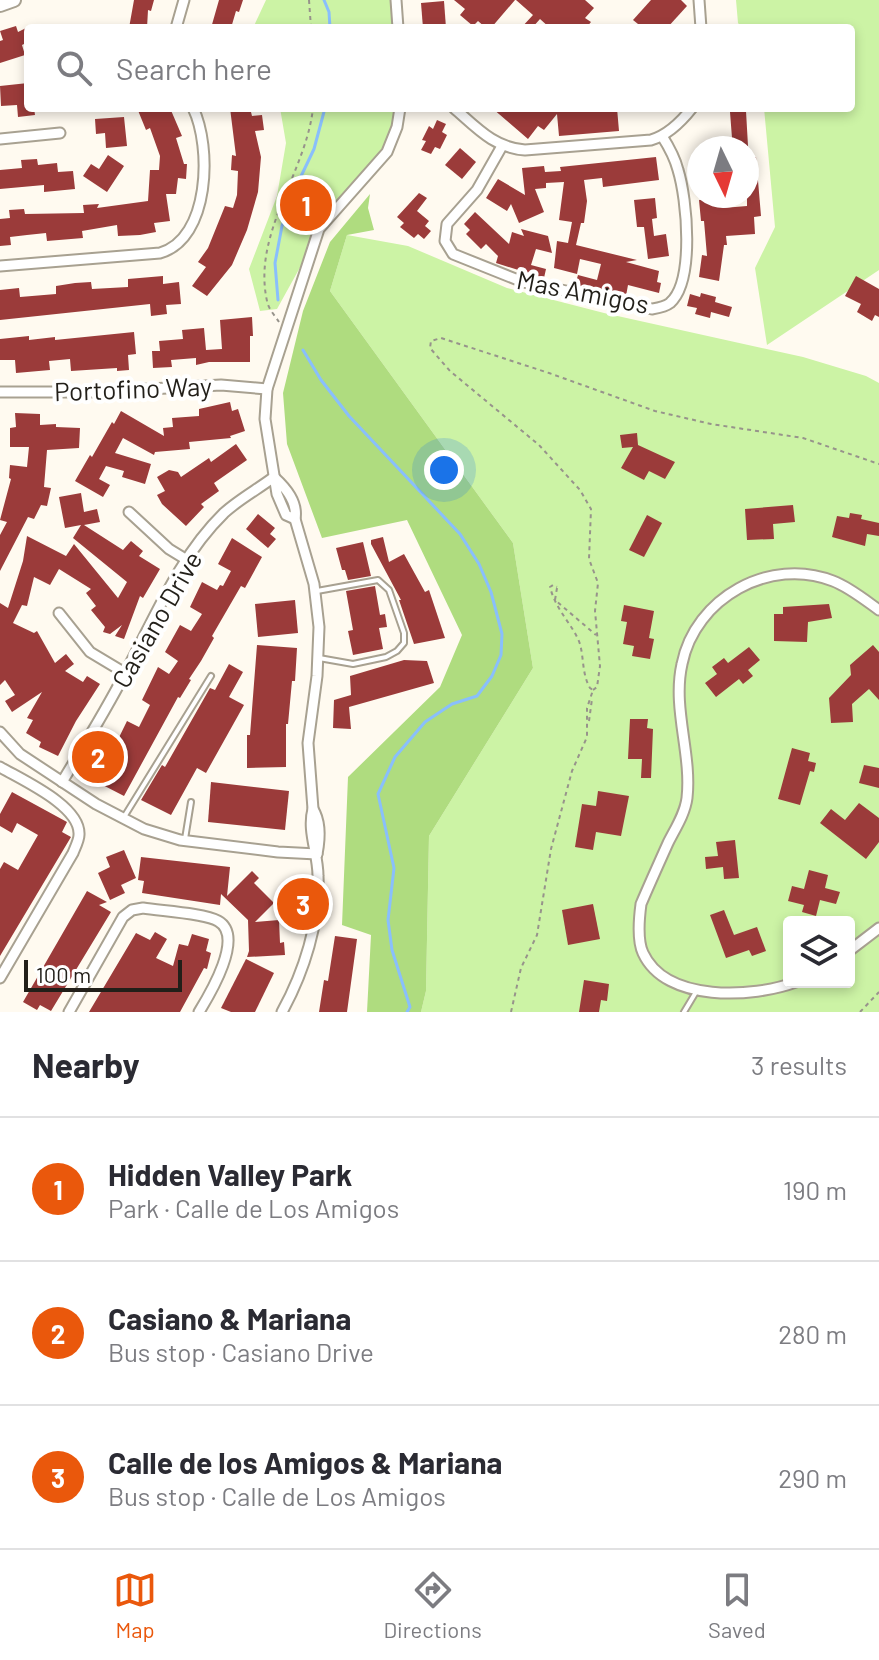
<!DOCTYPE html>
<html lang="en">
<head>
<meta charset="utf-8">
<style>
	body { margin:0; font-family:Barlow,sans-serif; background:#f7f7f7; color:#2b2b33 }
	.controls { position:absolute; right:24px; bottom:24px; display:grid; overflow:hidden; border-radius:8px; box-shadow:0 4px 12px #0003 }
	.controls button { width:72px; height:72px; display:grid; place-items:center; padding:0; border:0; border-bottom:2px solid #e1e1e2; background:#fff; color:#2b2b33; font:40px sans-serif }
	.compass { position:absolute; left:687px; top:136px; width:72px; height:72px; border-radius:50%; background:#fff; box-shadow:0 4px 12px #0003; rotate:175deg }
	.scale { position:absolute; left:24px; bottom:20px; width:158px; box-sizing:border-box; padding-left:8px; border:4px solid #221f19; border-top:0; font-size:22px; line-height:28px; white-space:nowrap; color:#221f19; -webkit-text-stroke:6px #fff; paint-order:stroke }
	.you { position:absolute; left:444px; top:470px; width:28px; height:28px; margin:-20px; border:6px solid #fff; border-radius:50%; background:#1a73e8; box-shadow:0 0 0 12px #1a73e833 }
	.badge { display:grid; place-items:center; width:52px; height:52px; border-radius:50%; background:#ea580c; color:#fff; font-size:26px; font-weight:700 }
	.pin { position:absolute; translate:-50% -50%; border:4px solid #fff; box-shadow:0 2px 8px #0006 }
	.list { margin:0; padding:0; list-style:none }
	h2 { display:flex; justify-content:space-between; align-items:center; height:104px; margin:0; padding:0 32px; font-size:34px }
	h2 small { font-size:26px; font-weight:400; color:#7c7c81 }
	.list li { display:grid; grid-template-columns:52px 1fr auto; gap:24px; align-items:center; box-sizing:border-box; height:144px; padding:0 32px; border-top:2px solid #e1e1e2 }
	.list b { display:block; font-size:30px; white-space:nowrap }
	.list p { margin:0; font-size:26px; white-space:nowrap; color:#7c7c81 }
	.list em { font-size:26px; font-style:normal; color:#7c7c81 }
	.icon { flex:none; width:44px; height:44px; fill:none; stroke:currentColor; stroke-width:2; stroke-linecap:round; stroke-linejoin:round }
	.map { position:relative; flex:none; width:879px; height:1012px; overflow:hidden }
	.search { position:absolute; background:#fff; box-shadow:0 4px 12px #0003; left:24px; right:24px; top:24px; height:88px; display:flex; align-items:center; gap:20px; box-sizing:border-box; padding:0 28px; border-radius:8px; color:#7c7c81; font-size:30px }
	.sheet { height:536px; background:#fff }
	nav { display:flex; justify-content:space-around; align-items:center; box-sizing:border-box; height:112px; border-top:2px solid #e1e1e2; background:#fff; font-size:22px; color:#7c7c81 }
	nav a { display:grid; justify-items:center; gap:4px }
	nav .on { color:#ea580c }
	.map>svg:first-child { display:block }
	.green { fill:#ccf3a5; fill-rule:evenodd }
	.forest { fill:#afdc7f }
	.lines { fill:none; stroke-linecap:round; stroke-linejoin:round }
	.stream { stroke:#89bffc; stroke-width:3 }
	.building { fill:#9b3b3a }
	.lane-casing { stroke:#a8a191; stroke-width:8 }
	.street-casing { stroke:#a8a191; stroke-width:13 }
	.secondary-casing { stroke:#a8a191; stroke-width:16 }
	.path { stroke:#97938b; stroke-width:2; stroke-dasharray:4 4; stroke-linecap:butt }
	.lane { stroke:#fff; stroke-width:4 }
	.street { stroke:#fff; stroke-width:9 }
	.secondary { stroke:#fff; stroke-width:12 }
	.labels { text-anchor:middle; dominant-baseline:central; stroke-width:8; stroke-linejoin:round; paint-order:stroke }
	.street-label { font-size:26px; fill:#221f19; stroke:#fff }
</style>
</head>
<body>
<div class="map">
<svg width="879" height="1012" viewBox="0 0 879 1012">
	<rect width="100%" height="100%" fill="#fffaf0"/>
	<g class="green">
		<path d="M266 0H396L398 28H253Z"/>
		<path d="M736 0H879V270L767 345 755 268 775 227 764 108H851V28H742L738 23Z"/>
		<path d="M280 108H400L393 139 329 215 277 309 260 311 249 269 277 196 286 143Z"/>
		<path d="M347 235 408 246 507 288 604 313 803 357 866 376 879 383V1012H421L426 991 429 836 533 668 513 543 330 291ZM789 922H849V982H789Z"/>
	</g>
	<path class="forest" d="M370 194 368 208 374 230 347 235 330 291 513 543 533 668 429 836 426 991 421 1012H367L371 935 342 925 348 777 440 687 462 635 407 520 322 538 287 444 283 393 303 311 330 242Z"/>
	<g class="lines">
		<g class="stream">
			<path d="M324 0 329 12 330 28"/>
			<path d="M278 300 275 263 282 226 294 191 314 149 325 108"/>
			<path d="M303 350 321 380 349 416 460 534 479 564 491 592 502 634 501 655 492 676 477 696 452 704 425 722 395 757 378 794 394 868 388 920 392 950 410 1007 407 1012"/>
		</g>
	</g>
	<g class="building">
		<path d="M134 0H154L151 11 148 10 147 28H129Z"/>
		<path d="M219 0H243L239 12 236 11 231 28H211Z"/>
		<path d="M454 0H515L491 28H486L478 21 473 26 460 15 465 9Z"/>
		<path d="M516 0H585L594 8 585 18 591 22 586 28H550L540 19 532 28H521L533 15Z"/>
		<path d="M651 0H681L687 6 667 28H643L633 20Z"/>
		<path d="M444 1 446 28H423L421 3Z"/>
		<path d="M16 26 18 32 28 27V42L22 45 25 55 0 63V41L3 40 0 31Z"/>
		<path d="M28 83V108H34L35 115 18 117 17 105 1 106 0 86Z"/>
		<path d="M137 108H170L182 136 176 138 184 164H187L186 179 178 178 176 194H166L170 221 154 223 156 232 140 235 118 236 117 225 82 231 83 238 47 241 46 233 27 235 10 237 11 245 0 246V219L10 218 9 210 24 209 25 214 84 213 83 205 99 204 97 208 148 201 150 170H159L160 156 150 128 146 130Z"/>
		<path d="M230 108H250L252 116 262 115 264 130 255 131 261 157 258 192 247 230 232 265 207 296 192 286 206 267 198 262 208 248 225 206 233 208 237 195 238 171 231 170 232 155 236 156Z"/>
		<path d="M492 108H617L619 131 559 136 557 114 544 130 538 126 528 139Z"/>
		<path d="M746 111 748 146 736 147V141L732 138 730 112Z"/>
		<path d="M124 117 127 146 106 148 105 133 96 134 95 119Z"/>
		<path d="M437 120 446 124 442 132 447 135 440 149 435 147 431 154 421 150 426 141 422 140 429 126 433 129Z"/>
		<path d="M460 148 476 162 462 179 445 165Z"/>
		<path d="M108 155 124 166 107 192 83 176 91 164 99 169Z"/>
		<path d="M656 157 659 180 603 187 602 178 584 180 587 201 584 223H581L576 245 637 260 626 262 659 271 657 282 661 283 659 293 628 285 626 296 575 285 578 275 597 280 601 264 580 259 577 274 554 268 557 241 568 243 572 222 559 220 564 182 546 183V188L535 189 544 212 519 223 511 204 507 211 486 198 498 179 525 195 522 168 544 166 545 172 561 171 560 167Z"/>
		<path d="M747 157H756L761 216 754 217 755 234 726 236 727 245H724L719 281 699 277 702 255 707 256 704 221H701L699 200 722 198 723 208 747 206Z"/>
		<path d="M37 159 38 165 57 163 58 172 73 171 75 189 44 192V185L0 189V170L22 168 21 160Z"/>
		<path d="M419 193 427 198 417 211 429 221 425 226 431 231 424 239 418 234 414 238 400 227 404 223 397 217Z"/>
		<path d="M655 198 657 218 652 219 654 236 666 234 669 256 648 259 644 227H637L634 200Z"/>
		<path d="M475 212 509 244 512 232 524 236 521 229 548 236 552 253 536 249 531 265 546 269 544 278 496 263 498 256 486 244 481 249 466 234 470 230 464 224Z"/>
		<path d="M163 276V284L179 282 181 304 166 305 167 314 151 316 150 304 0 320V290L19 288 20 297 56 294V286L75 283 91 282 92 289 128 287V279Z"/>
		<path d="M856 276 879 289V317L875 315 872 321 857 312 861 304 845 296Z"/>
		<path d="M701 293 716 297 715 302 732 307 729 317 711 312 710 318 695 314 697 308 687 306 690 294 700 297Z"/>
		<path d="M252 317 253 336H250V362H209L196 365V358L171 360 172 367 153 368 152 351H160L159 341 183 339 182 330 204 328 206 350 222 349 220 320Z"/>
		<path d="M134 332 136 354 128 355 129 370 117 371V368L71 371 70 359 49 361 50 370 16 373 15 360H0V339L29 336V340L55 337V340Z"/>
		<path d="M230 402 232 411 238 409 245 431 230 436 231 438 189 442 190 449 155 452 154 455 123 438 115 453 151 464 145 484 122 477 124 471 106 466 99 479 110 485 103 497 75 481 90 455 92 457 112 422 114 424 121 411 164 436 163 428 173 427 172 418 199 416V409Z"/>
		<path d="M15 413 40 414V425L56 424V427L80 428 79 448 47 450 44 487 51 488 47 506 41 505 34 519 28 517 0 571V535L7 522 0 520 11 479 9 478 10 465 27 467 29 447H10V428L16 427Z"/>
		<path d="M637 433 638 445 675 462 665 479 649 471 644 480 621 468 633 447 622 448 620 435Z"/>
		<path d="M236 444 247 460 214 483 219 491 201 504 204 507 186 526 162 504 157 495 165 491 157 477 169 470 178 472 181 477 209 458 211 462Z"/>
		<path d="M81 493 84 512 97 509 100 522 84 525 123 550 131 541 143 551 139 556 160 569 143 598 140 596 124 639 115 636 122 625 110 634 103 632 105 627 91 610 96 606 86 593 91 589 59 569 50 585 34 577 27 606 22 605 13 623 34 633 37 631 55 663 66 654 74 664 65 671 83 682 87 676 100 684 76 721 58 756 39 747 41 742 26 733 33 720 27 718 42 692 12 712 5 701 15 695 5 680 0 685V603L8 608 23 561 27 536 66 556 74 544 118 598 127 582 73 538 81 525 65 528 59 497Z"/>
		<path d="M793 505 795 522 773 524 774 539 747 540 745 509Z"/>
		<path d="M850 513 862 515 861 519 879 523V536L867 534 865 546 832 537 837 516 849 518Z"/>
		<path d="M258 514 275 528 270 534 276 539 268 548 246 529Z"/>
		<path d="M647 515 662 523 644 557 629 550Z"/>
		<path d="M383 537 389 562 404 554 425 592 429 590 445 638 414 644 399 600H401L371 544V540Z"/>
		<path d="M232 538 262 557 245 588 241 586 212 636 214 638 201 661 189 679 191 680 180 698 178 697 124 796 93 780 104 761 107 762 127 721 139 727 150 705 142 700 158 667 169 674 178 661 165 652 180 625 191 631 202 614 190 607 202 582 217 590 220 585 223 586 231 571 218 564Z"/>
		<path d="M363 542 371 576 348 580 345 570H342L336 548Z"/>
		<path d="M375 586 380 615 385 614 387 627 379 628 383 649 353 655 348 631 353 630 346 591Z"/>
		<path d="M295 600 298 633 258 637 255 604Z"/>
		<path d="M829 604 832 618 808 622 807 642 774 641V614H783V607Z"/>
		<path d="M624 605 654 611 649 638 654 639 650 659 632 656 634 646 623 644 627 622 621 621Z"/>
		<path d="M257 645 297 648 295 681H292L288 724H286V767L247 768V735H250Z"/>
		<path d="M873 645 879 652V700L869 689 852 704 853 722 831 723 829 698 851 675 850 665Z"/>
		<path d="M749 647 760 660 748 670 753 676 743 684 739 679 716 697 705 683 717 674 712 667 724 658 728 663Z"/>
		<path d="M404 660 427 661 434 683 349 707 351 729 333 728 334 700 351 695 350 676Z"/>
		<path d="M229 664 243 672 229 697 244 705 206 773 197 768 171 815 141 800 162 765 165 767 210 688 215 690Z"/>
		<path d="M630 719H648L647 728 653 729 651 778H641L642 759H628Z"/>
		<path d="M792 748 810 753 808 761 816 763 814 772 810 771 800 805 778 799Z"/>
		<path d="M864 765 879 768V788L859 783Z"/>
		<path d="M211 782 289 791 285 830 208 822Z"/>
		<path d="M598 791 629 796 621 836 596 832 593 850 575 847 582 804 596 806Z"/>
		<path d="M12 792 67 822 62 832 71 837 0 956V869L4 862 18 870 38 835 17 823 12 833 0 826V814Z"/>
		<path d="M859 803 879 818V842L866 859 820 823 831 809 845 820Z"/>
		<path d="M735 840 739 878 724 879 723 867 706 869 705 857 718 856 716 842Z"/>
		<path d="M124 850 136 878 121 885 125 893 110 900 98 873 110 867 106 857Z"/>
		<path d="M141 857 230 867 227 896 252 871 259 878 254 883 274 903 255 922 279 920 280 943 284 942 285 955 247 957 249 951 248 920 221 894 220 905 142 893 144 881 138 880Z"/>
		<path d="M809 870 828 875 825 888 840 892 836 904 820 900 816 916 802 912 804 905 788 901 792 886 804 889Z"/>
		<path d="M87 891 107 902 99 905 111 912 51 1011 40 1005 37 1010 23 1002Z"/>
		<path d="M593 904 600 939 568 945 562 910Z"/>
		<path d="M724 910 734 935 757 927 766 951 752 956 749 950 726 958 710 915Z"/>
		<path d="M155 932 167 939 156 958 173 966 179 944 188 946 192 934 209 939 206 951 211 953 207 969 204 968 180 1012H89L136 933 150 940Z"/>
		<path d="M335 936 357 939 347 1012H319L324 980 328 981Z"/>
		<path d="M246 959 274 973 255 1012H231L221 1008Z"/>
		<path d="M584 980 609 984 607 1001 601 1000 599 1012H579Z"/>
	</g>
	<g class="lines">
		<g class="lane-casing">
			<g id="lane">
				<path d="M317 591 378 580 389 590 404 633V643L397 651 386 657 353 664 319 658"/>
				<path d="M124 817 211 676"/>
				<path d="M185 839 191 802"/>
				<path d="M684 1012 696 992"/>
			</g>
		</g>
		<g class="street-casing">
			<g id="street">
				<path d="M396 0 398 28"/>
				<path d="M699 0 701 28"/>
				<path d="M176 28 184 0"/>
				<path d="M454 108C476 127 494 148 525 150L651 140C668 135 681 122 692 108"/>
				<path d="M0 139 60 133"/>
				<path d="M502 146 477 190 447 224 445 241 453 254 523 282 652 309C658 308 665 307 670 303 695 281 687 199 678 170 675 158 669 147 662 136"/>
				<path d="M0 266 160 253C210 239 212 147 193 108"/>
				<path d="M0 392H96L221 385 267 389"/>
				<path d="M274 477C286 488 298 502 295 519L314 584 319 627 317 676 308 743 313 809C307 831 318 853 318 876 320 922 304 972 282 1012"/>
				<path d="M129 512 169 549 187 560"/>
				<path d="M295 519 286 515 277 494 265 419 267 389 319 229 387 152 397 127 400 108"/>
				<path d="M59 613 90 652 125 673"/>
				<path d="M0 732 20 754 96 804 144 829 180 840 278 852 317 854"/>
				<path d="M0 767C22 780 81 806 79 835 79 840 75 848 73 853L0 978"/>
				<path d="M62 782C83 747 105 712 124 675 154 620 178 558 224 513 238 500 258 489 274 477"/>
				<path d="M313 809C321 822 320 839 317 854"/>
				<path d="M849 951 879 928"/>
				<path d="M796 982C753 998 666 1003 643 953 637 940 639 919 641 904 650 883 659 863 668 843 675 829 685 814 687 798 692 754 672 708 682 664 695 598 770 556 833 581 849 587 865 600 879 610"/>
				<path d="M69 1012 123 917 132 910 143 908C161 911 204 913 218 921 245 936 210 994 199 1012"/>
			</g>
		</g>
		<g class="secondary-casing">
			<path id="secondary" d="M0 5 14 0"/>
		</g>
		<g class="path">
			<path d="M309 0 311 28"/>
			<path d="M279 322C275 316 268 308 267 301 252 233 306 173 313 108"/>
			<path d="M557 588 555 600 596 635"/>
			<path d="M593 690 597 687 600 666 595 611 598 583 589 559 591 509 580 490 539 445 450 371 430 348 431 341 441 338 549 373 655 411 711 424 803 438 879 464"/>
			<path d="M589 721 592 699"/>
			<path d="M511 1012 521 968 537 935 551 849 572 771 587 737V708L593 690 590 688C582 674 584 659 580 644 574 626 556 611 550 587L553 585 557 587"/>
			<path d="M860 1012 879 992"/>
		</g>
		<use href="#lane" class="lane"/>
		<use href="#street" class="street"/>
		<use href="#secondary" class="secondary"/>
	</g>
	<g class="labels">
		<g class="street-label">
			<text transform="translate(583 291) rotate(11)">Mas Amigos</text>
			<text transform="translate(133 388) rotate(-2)">Portofino Way</text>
			<text transform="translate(156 619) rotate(-60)">Casiano Drive</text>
		</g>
	</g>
</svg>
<div class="controls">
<button><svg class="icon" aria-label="layers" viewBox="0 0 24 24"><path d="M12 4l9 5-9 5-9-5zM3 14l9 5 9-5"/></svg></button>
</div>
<svg class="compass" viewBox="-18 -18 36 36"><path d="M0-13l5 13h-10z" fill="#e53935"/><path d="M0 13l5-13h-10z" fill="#7c7c81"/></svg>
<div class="scale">100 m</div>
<div class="you"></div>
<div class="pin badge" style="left:306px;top:205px">1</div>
<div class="pin badge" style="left:98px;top:757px">2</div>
<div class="pin badge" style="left:303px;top:904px">3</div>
<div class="search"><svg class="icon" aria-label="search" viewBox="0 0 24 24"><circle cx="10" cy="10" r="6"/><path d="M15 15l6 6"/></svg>Search here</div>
</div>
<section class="sheet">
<h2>Nearby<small>3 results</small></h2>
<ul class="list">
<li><span class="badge">1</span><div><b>Hidden Valley Park</b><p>Park · Calle de Los Amigos</p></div><em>190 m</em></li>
<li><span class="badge">2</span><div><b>Casiano &amp; Mariana</b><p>Bus stop · Casiano Drive</p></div><em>280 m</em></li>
<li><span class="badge">3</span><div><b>Calle de los Amigos &amp; Mariana</b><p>Bus stop · Calle de Los Amigos</p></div><em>290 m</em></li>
</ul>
</section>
<nav>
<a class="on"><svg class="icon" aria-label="map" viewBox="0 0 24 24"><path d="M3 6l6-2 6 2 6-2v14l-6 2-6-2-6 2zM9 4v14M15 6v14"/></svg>Map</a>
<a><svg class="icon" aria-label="directions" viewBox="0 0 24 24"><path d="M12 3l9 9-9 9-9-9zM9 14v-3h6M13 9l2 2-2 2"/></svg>Directions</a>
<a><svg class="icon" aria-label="saved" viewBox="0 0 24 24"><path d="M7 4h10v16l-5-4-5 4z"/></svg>Saved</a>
</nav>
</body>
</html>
